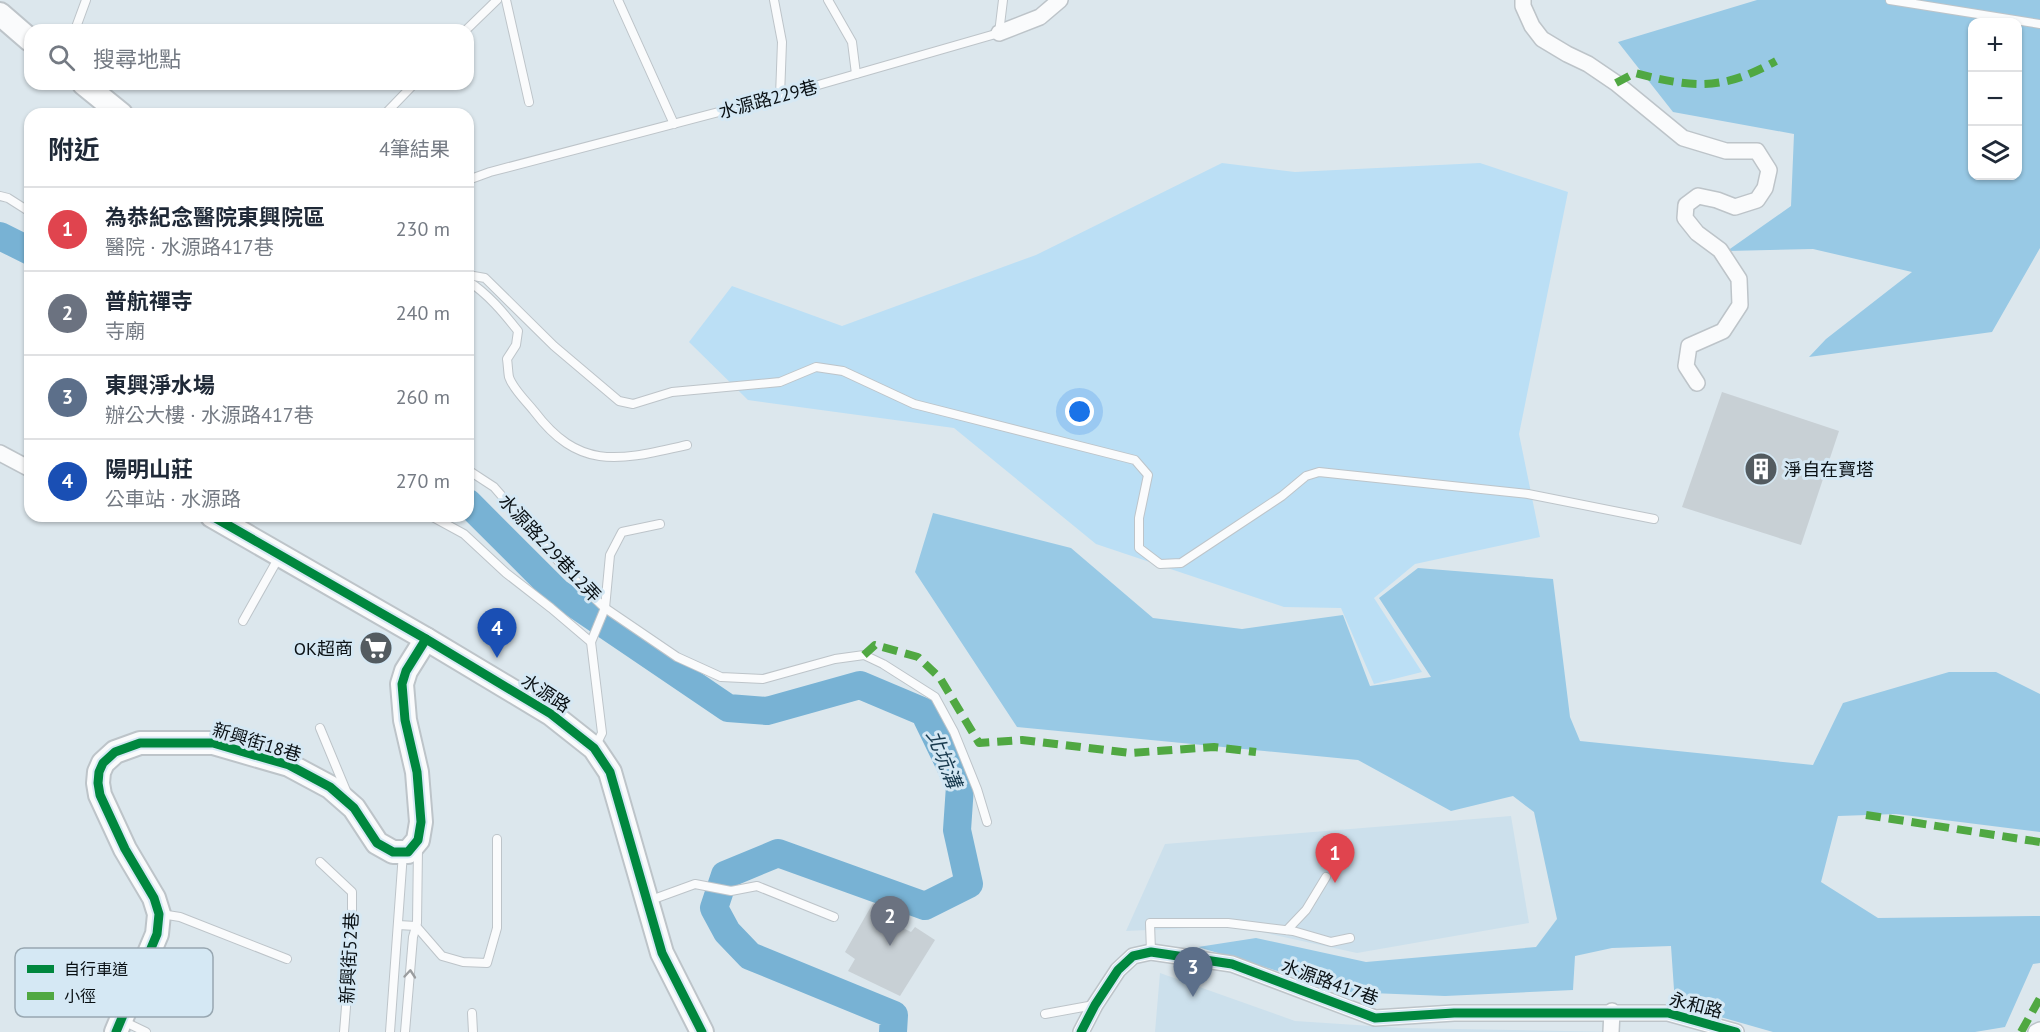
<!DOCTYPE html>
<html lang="zh-TW">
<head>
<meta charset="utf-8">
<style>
	body { margin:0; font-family:"PT Sans","Noto Sans TC",sans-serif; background:#f6f6f7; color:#1f2937 }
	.controls { position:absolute; right:18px; top:18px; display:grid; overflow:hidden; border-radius:12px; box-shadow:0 2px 4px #0004 }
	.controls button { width:54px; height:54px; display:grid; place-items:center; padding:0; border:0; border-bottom:2px solid #e0e1e3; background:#fff; color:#1f2937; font:30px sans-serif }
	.you { position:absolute; left:1080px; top:412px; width:21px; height:21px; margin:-15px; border:4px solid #fff; border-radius:50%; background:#1a73e8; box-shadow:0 0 0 9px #1a73e833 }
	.badge { display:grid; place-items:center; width:39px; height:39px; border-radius:50%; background:#535b60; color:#fff; font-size:20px; font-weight:700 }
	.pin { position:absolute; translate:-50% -50px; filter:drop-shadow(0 2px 3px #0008) }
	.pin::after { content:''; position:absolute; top:32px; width:21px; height:18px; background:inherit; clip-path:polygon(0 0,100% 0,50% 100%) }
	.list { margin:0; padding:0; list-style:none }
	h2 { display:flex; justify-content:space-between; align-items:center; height:78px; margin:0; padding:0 24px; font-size:26px }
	h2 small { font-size:20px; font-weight:400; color:#747a83 }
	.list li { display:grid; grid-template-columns:39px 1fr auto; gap:18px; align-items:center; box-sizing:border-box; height:84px; padding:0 24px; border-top:2px solid #e0e1e3 }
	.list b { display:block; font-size:22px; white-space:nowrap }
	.list p { margin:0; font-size:20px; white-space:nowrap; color:#747a83 }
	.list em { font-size:20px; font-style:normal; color:#747a83 }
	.icon { flex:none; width:33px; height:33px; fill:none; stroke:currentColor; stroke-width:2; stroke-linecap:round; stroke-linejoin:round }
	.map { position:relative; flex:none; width:2040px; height:1032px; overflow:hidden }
	.search { position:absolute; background:#fff; box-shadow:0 2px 4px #0004; left:24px; top:24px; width:450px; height:66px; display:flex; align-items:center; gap:15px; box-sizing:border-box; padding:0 21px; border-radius:18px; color:#747a83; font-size:22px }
	.panel { position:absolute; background:#fff; box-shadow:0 2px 4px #0004; left:24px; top:108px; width:450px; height:414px; border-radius:18px }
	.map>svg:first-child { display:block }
	.built { fill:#cce0ec }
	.green { fill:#bbdff5 }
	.forest { fill:#98c9e5; fill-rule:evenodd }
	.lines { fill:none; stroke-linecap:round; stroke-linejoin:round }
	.river { stroke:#78b2d4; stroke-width:28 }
	.building { fill:#c8d0d5 }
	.lane-casing { stroke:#bdc4c9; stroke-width:10 }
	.street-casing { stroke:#bdc4c9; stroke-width:18 }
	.secondary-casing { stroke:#bdc4c9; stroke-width:26 }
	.lane { stroke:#fafbfc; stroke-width:8 }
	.street { stroke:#fafbfc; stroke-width:15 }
	.secondary { stroke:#fafbfc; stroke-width:22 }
	.quiet { stroke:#50a842; stroke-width:8; stroke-dasharray:15 8; stroke-linecap:butt }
	.cycleway-casing { stroke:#d5e8f4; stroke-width:13 }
	.cycleway { stroke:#00873e; stroke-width:9 }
	.oneway { stroke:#9a9d9f }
	.labels { text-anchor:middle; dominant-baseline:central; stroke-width:6; stroke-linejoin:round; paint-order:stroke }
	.street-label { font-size:18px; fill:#091014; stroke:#d5e8f4 }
	.poi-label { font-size:18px; fill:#091014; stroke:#d5e8f4; text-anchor:start }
	.water-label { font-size:20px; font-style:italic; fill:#183a4e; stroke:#d5e8f4 }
	.key { fill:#d5e8f4; stroke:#98a7b1; stroke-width:1.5 }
	.key-label { font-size:16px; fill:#091014 }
</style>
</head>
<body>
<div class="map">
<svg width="2040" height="1032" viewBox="0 0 2040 1032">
	<rect width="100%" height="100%" fill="#dce7ed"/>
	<g class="built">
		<path d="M1511 816 1529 923 1357 953 1234 926 1126 931 1165 844Z"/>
		<path d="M1160 973 1295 1021 1402 1028 1618 1032H1155Z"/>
	</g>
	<path class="green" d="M1222 163 1295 172 1480 163 1568 192 1519 434 1540 537 1415 564 1374 598 1422 672 1374 684 1341 608 1284 607 1096 544 954 428 748 400 689 342 732 286 842 326 1036 255Z"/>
	<g class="forest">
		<path d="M1757 0H2040V248L1992 332 1809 357 1826 339 1912 272 1813 249 1727 251 1791 206 1794 134 1673 112 1618 42ZM1972 22H2018V176H1972Z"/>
		<path d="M933 513 1071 548 1153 618 1242 629 1343 615 1370 686 1431 677 1379 598 1418 568 1553 579 1570 717 1580 741 1813 765 1843 703 1949 672H1996L2040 694V832L1896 814 1838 816 1821 882 1878 918 2040 916V963L2033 964 2005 1027 1975 1032H1773L1675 1004 1671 946 1612 948 1575 956 1573 990 1445 996 1347 992 1198 947 1256 938 1366 962 1536 947 1557 919 1534 812 1513 796 1451 811 1358 760 1017 727 915 572Z"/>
	</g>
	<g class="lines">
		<g class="river">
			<path d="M0 236 30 251"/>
			<path d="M468 503 557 592 728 708 767 711 860 685 924 712 960 786 957 830 969 884 925 906 778 853 725 875 714 908 727 932 750 956 894 1015 893 1032"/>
		</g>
	</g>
	<g class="building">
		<path d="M1722 392 1839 431 1801 545 1682 507Z"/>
		<path d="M873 903 889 909 885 919 911 932 915 927 935 940 900 996 848 971 855 959 845 952Z"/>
	</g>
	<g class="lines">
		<g class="lane-casing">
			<g id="lane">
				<path d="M506 0 529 102"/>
				<path d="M618 0 674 124"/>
				<path d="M774 0 782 42 780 96"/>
				<path d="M828 0 852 42 856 74"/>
				<path d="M1890 0 2040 24"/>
				<path d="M75 30 86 0"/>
				<path d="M466 30 497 0"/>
				<path d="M385 114 414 84"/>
				<path d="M468 180 490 172 780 96 999 33 1003 0"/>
				<path d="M0 196 8 198 30 212"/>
				<path d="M468 275 485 278 554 346 619 401 633 404 672 392 780 382 816 367 843 371 914 404 1135 460 1148 475 1139 518V548L1160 564 1181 563 1282 496 1306 476 1319 472 1528 494 1654 519"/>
				<path d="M468 281C488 294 503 312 518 331L516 345 507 359C508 365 508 372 509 377 513 389 526 401 534 411 580 472 620 460 687 445"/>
				<path d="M468 470 494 487 572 577 605 608 677 657 721 677 763 679 835 659 864 655 883 664 935 697 954 732 977 789 987 822"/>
				<path d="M431 516 464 534 506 573 551 608 591 642 602 733 595 747"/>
				<path d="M243 621 279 557"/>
				<path d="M591 642 605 608 610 555 622 532 660 524"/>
				<path d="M320 728 347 793"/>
				<path d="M320 862 352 892V931L344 1032"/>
				<path d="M651 900 695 884 731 891 757 886 834 917"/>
				<path d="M161 914 180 917 287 959"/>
				<path d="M398 925 416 926 442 956 463 962 487 963 497 928V839"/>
				<path d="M1287 930 1306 910 1326 877"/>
				<path d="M1151 952 1150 923H1228L1293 931 1331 942 1350 938"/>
				<path d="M472 1013 473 1032"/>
				<path d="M1045 1014 1094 1005"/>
				<path d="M123 1021 146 1032"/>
				<path d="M390 1032 403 853"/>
				<path d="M405 1032 413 937 417 923 418 848"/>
			</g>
		</g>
		<g class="street-casing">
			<g id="street">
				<path d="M1523 0V6L1532 26 1542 39 1567 54 1588 64 1616 83 1683 138 1726 151H1757L1769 170 1765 188 1757 200 1735 207 1717 200 1698 196 1686 205 1685 218 1697 233 1720 250 1739 279 1740 305 1723 331 1689 346 1686 366 1697 383"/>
				<path d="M999 33 1040 17 1060 0"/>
				<path d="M0 453 30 469"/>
				<path d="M1081 1032 1095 1005 1118 970 1133 956 1151 952 1232 964 1375 1018 1454 1013H1668L1736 1032"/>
				<path d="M1611 1032 1612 1011"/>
				<path d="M2036 1032 2040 1030"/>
			</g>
		</g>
		<g class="secondary-casing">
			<g id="secondary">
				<path d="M0 14 30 40"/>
				<path d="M84 84 121 114"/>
				<path d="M212 516 426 639 551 714 594 748 610 772 662 953 702 1032"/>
				<path d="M116 1032 157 934 159 914 154 898 125 849 100 795 98 783 99 772 103 763 115 752 140 743H213L289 765 330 787 354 808 377 843 393 852H408L418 840 421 822 417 772 405 720 402 684 406 671 426 639"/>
			</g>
		</g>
		<use href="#lane" class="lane"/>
		<use href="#street" class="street"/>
		<use href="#secondary" class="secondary"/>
		<g class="quiet">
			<path d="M1616 83 1635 73C1693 88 1722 91 1776 61"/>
			<path d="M864 655 875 645 918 657 940 678 979 743 1022 740 1130 753 1214 747 1256 752"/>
			<path d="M1866 815 2040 842"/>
			<path d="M2021 1032 2040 998"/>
		</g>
		<g class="cycleway-casing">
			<g id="cycleway">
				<path d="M212 516 426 639 551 714 594 748 610 772 662 953 702 1032"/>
				<path d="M116 1032 157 934 159 914 154 898 125 849 100 795 98 783 99 772 103 763 115 752 140 743H213L289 765 330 787 354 808 377 843 393 852H408L418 840 421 822 417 772 405 720 402 684 406 671 426 639"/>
				<path d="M1081 1032 1095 1005 1118 970 1133 956 1151 952 1232 964 1375 1018 1454 1013H1668L1736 1032"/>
			</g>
		</g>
		<use href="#cycleway" class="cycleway"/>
	</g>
	<defs><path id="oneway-chevron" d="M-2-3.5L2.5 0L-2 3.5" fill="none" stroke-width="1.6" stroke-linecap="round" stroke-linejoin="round" transform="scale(1.5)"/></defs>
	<use class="oneway" href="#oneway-chevron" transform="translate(410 974) rotate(-85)"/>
	<defs>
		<g id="building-disc" transform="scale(1.725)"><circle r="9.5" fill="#535b60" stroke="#d5e8f4"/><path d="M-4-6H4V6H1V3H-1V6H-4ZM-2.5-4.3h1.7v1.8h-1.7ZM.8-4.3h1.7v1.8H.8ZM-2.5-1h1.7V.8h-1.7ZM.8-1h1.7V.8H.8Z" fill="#fff"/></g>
		<g id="supermarket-disc" transform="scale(1.725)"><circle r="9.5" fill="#535b60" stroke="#d5e8f4"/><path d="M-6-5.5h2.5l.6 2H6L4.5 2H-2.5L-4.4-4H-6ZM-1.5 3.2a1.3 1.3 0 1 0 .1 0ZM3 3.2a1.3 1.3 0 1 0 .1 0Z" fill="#fff"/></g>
	</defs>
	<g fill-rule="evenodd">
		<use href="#building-disc" x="1761" y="469"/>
		<use href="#supermarket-disc" x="376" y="648"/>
	</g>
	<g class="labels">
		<g class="street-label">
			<text transform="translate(768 99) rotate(-15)">水源路229巷</text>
			<text transform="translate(550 548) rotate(47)">水源路229巷12弄</text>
			<text transform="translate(546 693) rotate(33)">水源路</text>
			<text transform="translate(257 742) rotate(17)">新興街18巷</text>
			<text transform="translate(349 958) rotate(-87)">新興街52巷</text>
			<text transform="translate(1330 982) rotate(20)">水源路417巷</text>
			<text transform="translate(1696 1005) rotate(14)">永和路</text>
		</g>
		<g class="poi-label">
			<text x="1784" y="469">淨自在寶塔</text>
			<text x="353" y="648" text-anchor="end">OK超商</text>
		</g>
		<g class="water-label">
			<text transform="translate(944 759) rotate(68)">北坑溝</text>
		</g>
	</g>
	<rect x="15" y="948" width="198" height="69" rx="9" class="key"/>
	<rect x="27" y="965" width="27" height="8" fill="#00873e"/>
	<rect x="27" y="992" width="27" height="8" fill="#50a842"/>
	<g class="key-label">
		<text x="64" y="975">自行車道</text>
		<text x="64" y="1002">小徑</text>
	</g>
</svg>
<div class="controls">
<button>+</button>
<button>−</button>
<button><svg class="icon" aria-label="layers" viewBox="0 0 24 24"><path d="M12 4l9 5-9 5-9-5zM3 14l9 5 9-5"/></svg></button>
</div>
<div class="you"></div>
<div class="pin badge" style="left:1335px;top:883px;background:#e0444e">1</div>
<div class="pin badge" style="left:890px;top:946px;background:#6b7280">2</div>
<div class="pin badge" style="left:1193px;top:997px;background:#5c6f8a">3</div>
<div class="pin badge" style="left:497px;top:658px;background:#1a4fb4">4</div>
<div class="search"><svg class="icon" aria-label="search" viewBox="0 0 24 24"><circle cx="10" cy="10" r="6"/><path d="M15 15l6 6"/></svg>搜尋地點</div>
<section class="panel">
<h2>附近<small>4筆結果</small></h2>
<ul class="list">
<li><span class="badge" style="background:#e0444e">1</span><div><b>為恭紀念醫院東興院區</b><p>醫院 · 水源路417巷</p></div><em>230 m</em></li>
<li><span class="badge" style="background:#6b7280">2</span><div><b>普航禪寺</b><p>寺廟</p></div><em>240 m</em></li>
<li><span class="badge" style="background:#5c6f8a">3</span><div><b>東興淨水場</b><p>辦公大樓 · 水源路417巷</p></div><em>260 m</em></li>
<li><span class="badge" style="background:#1a4fb4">4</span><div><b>陽明山莊</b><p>公車站 · 水源路</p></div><em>270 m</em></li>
</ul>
</section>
</div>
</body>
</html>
